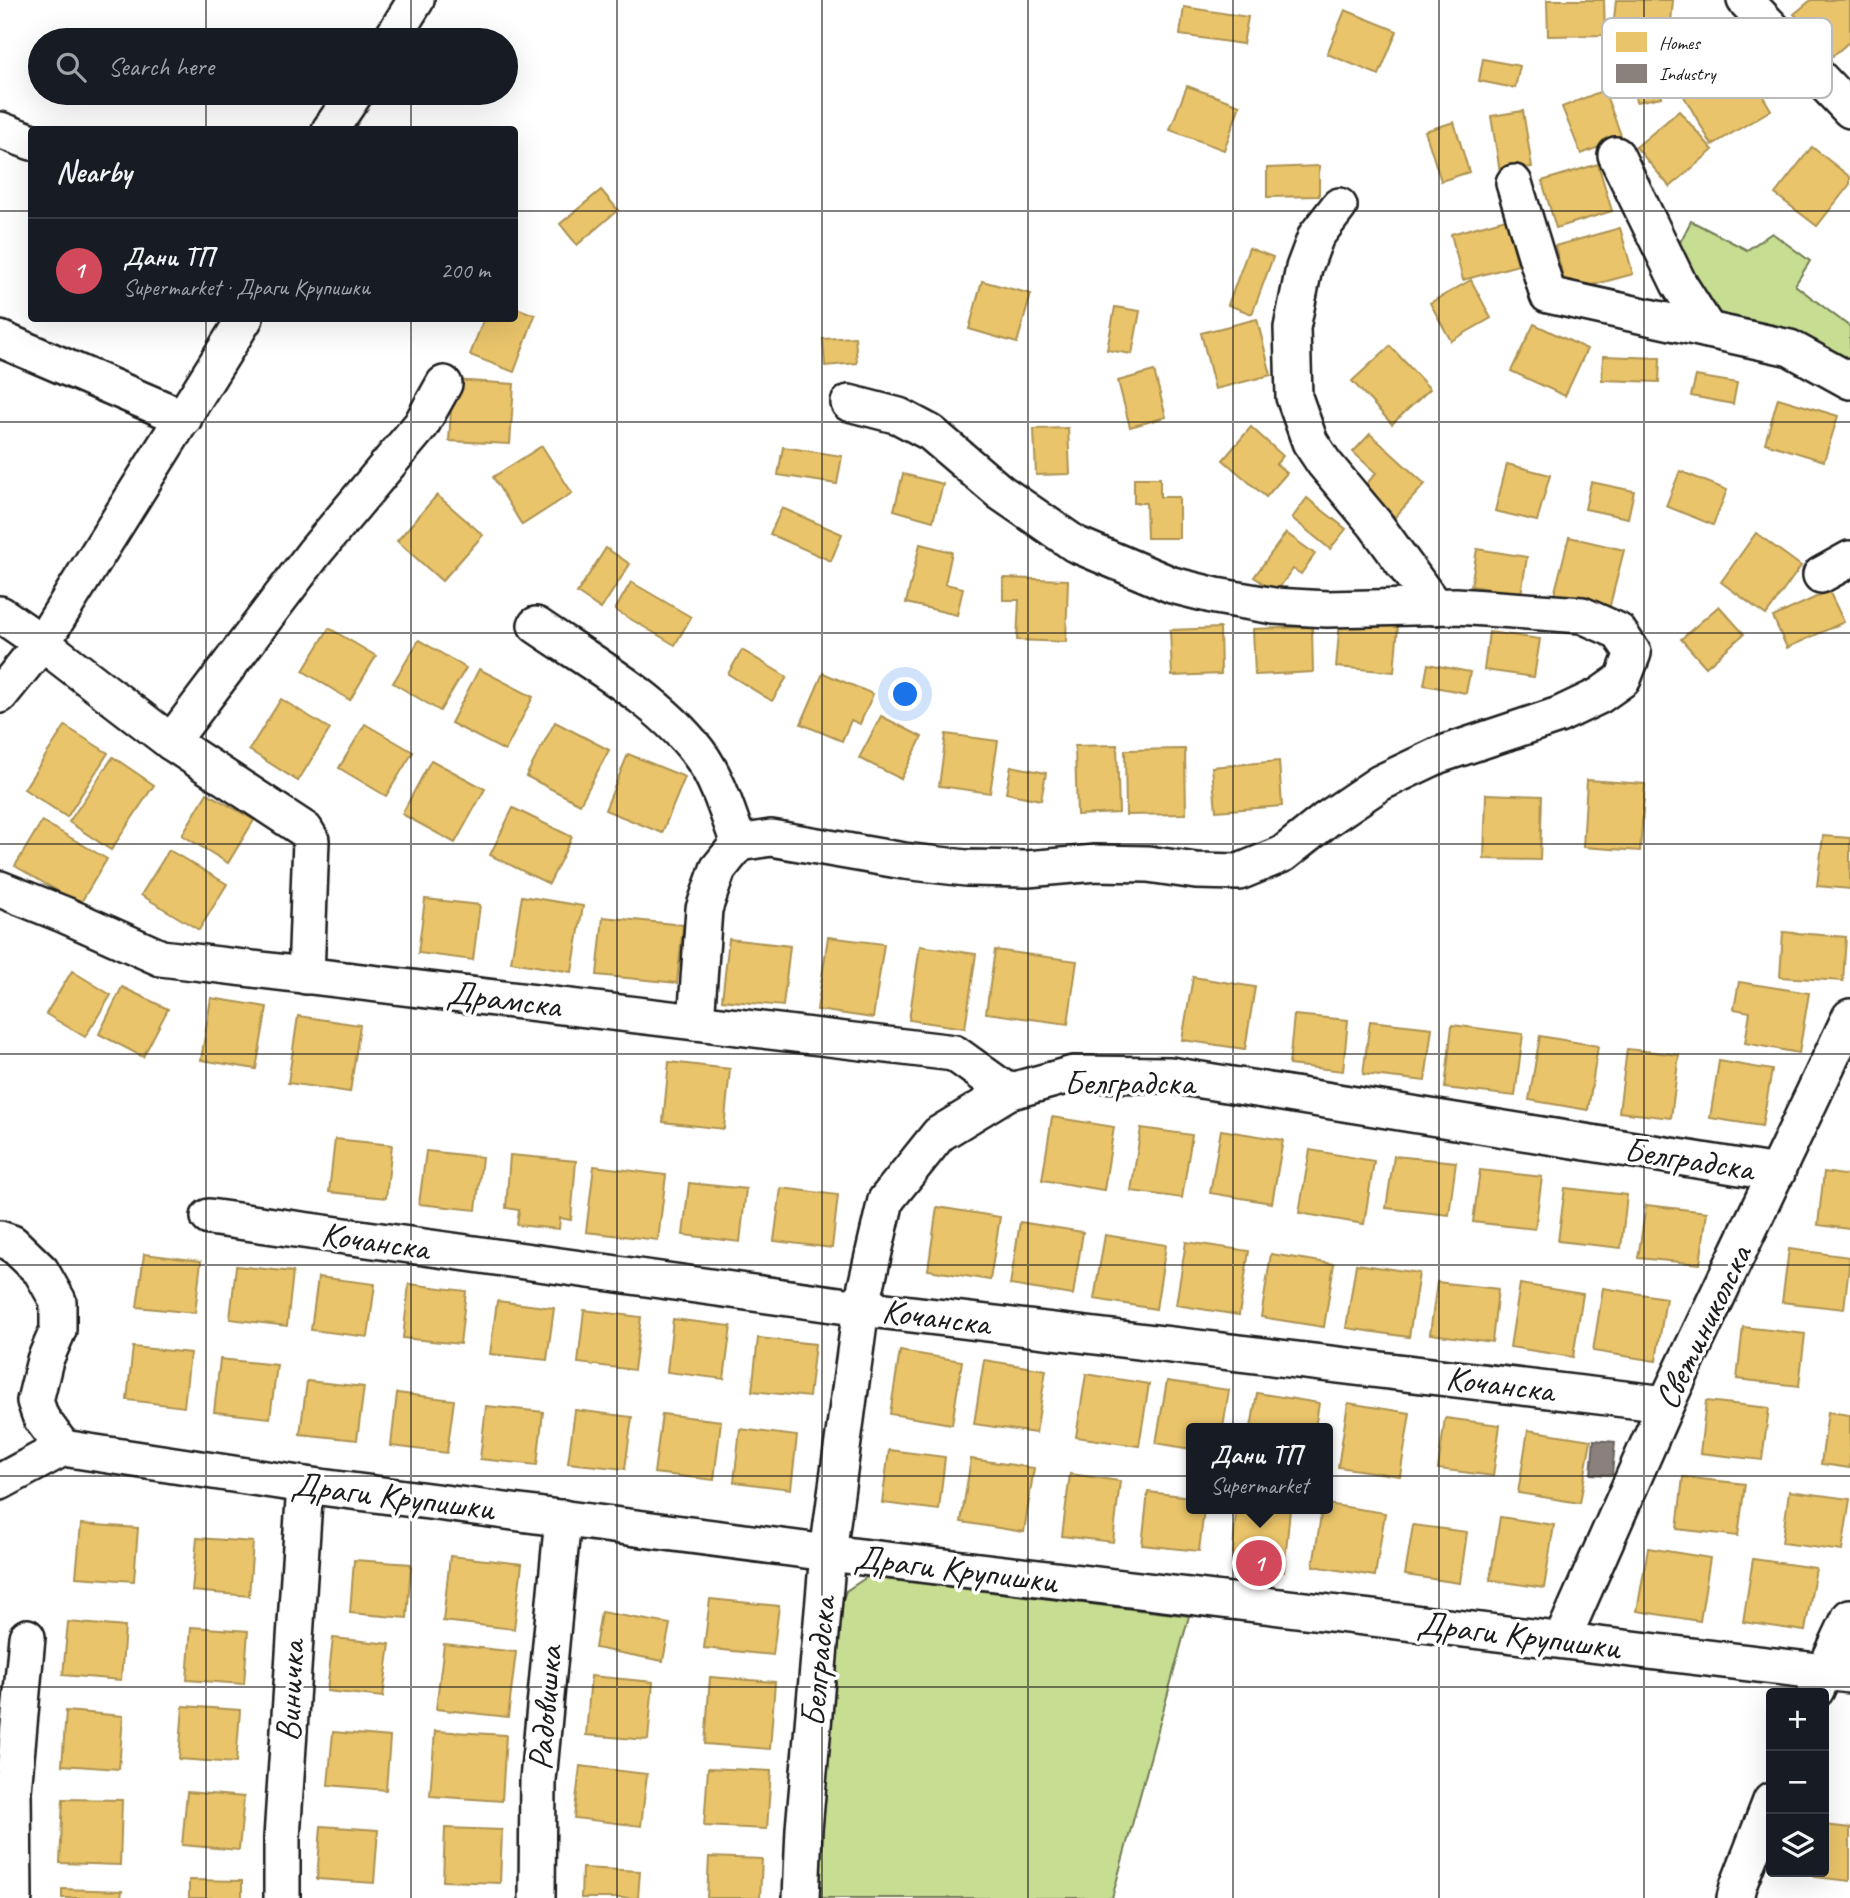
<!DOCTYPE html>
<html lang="en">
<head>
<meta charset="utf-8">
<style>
	body { margin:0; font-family:Caveat,sans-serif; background:#242831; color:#f1f3f6 }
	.controls { position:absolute; right:21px; bottom:21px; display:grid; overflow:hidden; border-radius:7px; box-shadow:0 7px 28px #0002 }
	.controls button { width:63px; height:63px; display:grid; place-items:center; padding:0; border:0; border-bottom:2px solid #363941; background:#171b24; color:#f1f3f6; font:35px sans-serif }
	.you { position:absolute; left:906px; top:695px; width:24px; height:24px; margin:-18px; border:5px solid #fff; border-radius:50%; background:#1a73e8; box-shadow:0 0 0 10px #1a73e833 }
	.badge { display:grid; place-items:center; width:46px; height:46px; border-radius:50%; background:#d1495b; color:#fff; font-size:23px; font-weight:700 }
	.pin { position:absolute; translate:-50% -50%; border:4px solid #fff; box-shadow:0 2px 7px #0006 }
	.popup { position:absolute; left:1186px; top:1423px; width:147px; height:91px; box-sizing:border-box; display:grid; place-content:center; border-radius:7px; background:#171b24; filter:drop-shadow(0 2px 5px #0005); font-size:23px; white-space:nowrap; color:#9ea1a6 }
	.popup b { font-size:26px; color:#f1f3f6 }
	.popup::after { content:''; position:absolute; left:50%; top:100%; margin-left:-14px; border:14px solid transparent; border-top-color:#171b24 }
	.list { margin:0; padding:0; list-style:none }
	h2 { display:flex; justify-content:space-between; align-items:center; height:91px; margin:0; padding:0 28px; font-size:30px }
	h2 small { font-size:23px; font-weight:400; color:#9ea1a6 }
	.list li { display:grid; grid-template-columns:46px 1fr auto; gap:21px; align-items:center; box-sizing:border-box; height:105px; padding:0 28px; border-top:2px solid #363941 }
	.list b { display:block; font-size:26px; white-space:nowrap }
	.list p { margin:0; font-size:23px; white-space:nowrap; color:#9ea1a6 }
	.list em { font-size:23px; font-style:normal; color:#9ea1a6 }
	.icon { flex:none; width:38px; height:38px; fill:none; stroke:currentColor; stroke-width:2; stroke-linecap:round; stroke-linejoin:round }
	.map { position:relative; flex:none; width:1850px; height:1898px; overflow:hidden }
	.search { position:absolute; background:#171b24; box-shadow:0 7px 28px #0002; left:28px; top:28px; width:490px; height:77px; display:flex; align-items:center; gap:18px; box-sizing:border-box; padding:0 24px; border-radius:38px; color:#9ea1a6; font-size:26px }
	.panel { position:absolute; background:#171b24; box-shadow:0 7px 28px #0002; left:28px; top:126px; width:490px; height:196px; border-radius:7px }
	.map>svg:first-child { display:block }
	.green { fill:#c7dd92; stroke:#727c57; stroke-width:2 }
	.homes { fill:#e9c46a; stroke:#ac9253; stroke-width:2 }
	.industry { fill:#8a817c; stroke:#69635f; stroke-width:2 }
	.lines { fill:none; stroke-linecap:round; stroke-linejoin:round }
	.minor-casing { stroke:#1c1c1c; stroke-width:40 }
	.minor { stroke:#fff; stroke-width:35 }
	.grid { fill:none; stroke:#1c1c1c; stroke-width:2; stroke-opacity:0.55 }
	.labels { text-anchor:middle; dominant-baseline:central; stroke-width:7; stroke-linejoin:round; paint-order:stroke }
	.street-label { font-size:35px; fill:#1c1c1c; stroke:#fff }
	.key { fill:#fff; stroke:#bbb; stroke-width:2 }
	.key-label { font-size:19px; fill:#1c1c1c }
</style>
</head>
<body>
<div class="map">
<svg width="1850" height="1898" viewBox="0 0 1850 1898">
	<rect width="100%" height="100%" fill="#fff"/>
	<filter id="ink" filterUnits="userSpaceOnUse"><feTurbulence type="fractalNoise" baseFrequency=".0143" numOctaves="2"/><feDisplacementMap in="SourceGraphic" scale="14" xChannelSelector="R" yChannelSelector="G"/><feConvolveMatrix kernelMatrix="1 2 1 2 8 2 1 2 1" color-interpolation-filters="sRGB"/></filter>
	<g filter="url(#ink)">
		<g class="green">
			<path d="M1691 221 1747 250 1772 233 1810 261 1795 285 1850 327V369L1713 316 1675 252Z"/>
			<path d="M867 1577 1189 1616 1112 1898H817V1829L836 1619 846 1591Z"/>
		</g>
		<g class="homes">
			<path d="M1547 0H1604L1605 35 1548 36Z"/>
			<path d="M1616 0H1673L1670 34 1613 29Z"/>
			<path d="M1811 0H1850V41L1833 56 1794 14Z"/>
			<path d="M1184 7 1248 17 1243 44 1180 35Z"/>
			<path d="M1345 10 1397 31 1379 75 1327 54Z"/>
			<path d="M1483 59 1520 66 1515 88 1479 81Z"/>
			<path d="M1657 68 1662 97 1636 102 1631 73Z"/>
			<path d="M1749 73 1771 110 1712 145 1681 91 1701 79 1710 95Z"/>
			<path d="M1187 86 1240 105 1224 150 1170 130Z"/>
			<path d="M1604 90 1622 138 1581 154 1562 107Z"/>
			<path d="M1523 111 1532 167 1500 172 1491 116Z"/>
			<path d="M1679 111 1713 150 1670 187 1636 147Z"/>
			<path d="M1454 122 1469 172 1441 181 1425 131Z"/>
			<path d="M1812 147 1850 177V184L1817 226 1775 194Z"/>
			<path d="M1598 164 1612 211 1556 228 1542 181Z"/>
			<path d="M1319 166V196L1267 197V168Z"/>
			<path d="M601 190 618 210 577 245 560 224Z"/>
			<path d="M1506 219 1518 265 1463 280 1451 234Z"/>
			<path d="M1620 228 1633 274 1567 292 1555 246Z"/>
			<path d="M1249 248 1273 257 1252 314 1228 305Z"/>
			<path d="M1471 280 1491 318 1451 341 1430 303Z"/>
			<path d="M982 281 1031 294 1017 343 969 329Z"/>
			<path d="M514 307 535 315 514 372 470 355 484 318H514Z"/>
			<path d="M1115 307 1140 311 1132 354 1107 350Z"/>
			<path d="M1257 319 1271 375 1215 389 1201 333Z"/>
			<path d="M1534 324 1587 349 1565 396 1511 371Z"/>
			<path d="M855 337 857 363 825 366 823 339Z"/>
			<path d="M1390 346 1430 389 1392 424 1352 381Z"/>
			<path d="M1603 356 1660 358 1659 382 1602 380Z"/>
			<path d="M1154 371 1166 417 1130 427 1118 381Z"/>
			<path d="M1696 376 1737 383 1733 404 1691 396Z"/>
			<path d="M453 380 514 384 510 444 449 441Z"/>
			<path d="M1778 398 1838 416 1824 461 1765 443Z"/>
			<path d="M1251 427 1283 456 1276 464 1287 473 1266 497 1223 460Z"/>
			<path d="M1068 428 1070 474 1036 475 1034 429Z"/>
			<path d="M1370 434 1425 484 1395 517 1363 488 1376 473 1353 452Z"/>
			<path d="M542 446 572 493 522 525 493 477Z"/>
			<path d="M783 447 842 456 837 484 778 475Z"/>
			<path d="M1507 464 1550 475 1537 521 1495 511Z"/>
			<path d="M1680 471 1727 490 1713 525 1666 506Z"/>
			<path d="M903 474 943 484 933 521 894 510Z"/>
			<path d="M1134 478H1160V497H1179V538H1147L1146 503H1134Z"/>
			<path d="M1591 482 1634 491 1628 518 1585 509Z"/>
			<path d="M437 495 483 535 442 581 397 541Z"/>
			<path d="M1307 498 1346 529 1330 549 1292 518Z"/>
			<path d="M782 508 842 534 831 561 770 534Z"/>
			<path d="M1286 533 1315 554 1301 574 1293 569 1276 592 1254 577Z"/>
			<path d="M1756 533 1801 566 1766 615 1721 582Z"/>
			<path d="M1569 537 1624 550 1608 613 1553 599Z"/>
			<path d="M920 544 952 552 945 584 963 588 957 615 906 603Z"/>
			<path d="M606 548 630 564 601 609 577 593Z"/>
			<path d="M1477 549 1527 557 1521 594 1471 586Z"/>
			<path d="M1003 578 1068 580 1066 642 1017 640 1019 600H1003Z"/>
			<path d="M631 582 691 617 675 645 615 610Z"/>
			<path d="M1829 591 1844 622 1787 648 1773 617Z"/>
			<path d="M1719 606 1744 634 1706 667 1681 639Z"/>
			<path d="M1340 621 1398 626 1394 672 1336 667Z"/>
			<path d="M1312 627 1313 672 1255 675 1253 629Z"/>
			<path d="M329 628 376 656 350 700 303 671Z"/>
			<path d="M1220 628 1221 674 1172 676 1170 630Z"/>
			<path d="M1489 632 1540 639 1534 677 1484 670Z"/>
			<path d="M419 640 466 668 440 711 393 683Z"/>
			<path d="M742 650 787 677 772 701 728 674Z"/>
			<path d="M1428 664 1470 672 1466 693 1424 685Z"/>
			<path d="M479 669 533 697 505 751 451 723Z"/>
			<path d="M823 673 873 694 860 724 851 720 842 741 801 724Z"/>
			<path d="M281 699 330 729 298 781 249 750Z"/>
			<path d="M881 716 922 737 901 779 859 758Z"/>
			<path d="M555 722 609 750 580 804 526 776Z"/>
			<path d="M365 724 413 752 386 796 339 768Z"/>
			<path d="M65 726 108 753 67 817 24 789Z"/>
			<path d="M946 734 998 741 990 793 939 786Z"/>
			<path d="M1117 745 1119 813 1077 815 1075 746Z"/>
			<path d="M1185 749 1186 814 1126 815 1125 750Z"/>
			<path d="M628 754 685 777 662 833 605 810Z"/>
			<path d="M113 757 154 785 111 850 69 822Z"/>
			<path d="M431 760 485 789 455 843 402 814Z"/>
			<path d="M1279 761 1282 806 1216 811 1212 767Z"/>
			<path d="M1011 766 1046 773 1041 800 1006 793Z"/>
			<path d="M1587 780 1645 784 1640 851 1583 847Z"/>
			<path d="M207 793 254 820 228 863 182 835Z"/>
			<path d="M1486 794 1542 796 1540 860 1484 859Z"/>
			<path d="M513 808 572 837 549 884 490 855Z"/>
			<path d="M42 821 107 859 80 904 15 866Z"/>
			<path d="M1823 836 1850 838V889L1817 886Z"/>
			<path d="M169 850 227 884 199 930 141 895Z"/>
			<path d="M522 896 583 906 572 972 511 962Z"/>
			<path d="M425 899 480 905 473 960 418 953Z"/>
			<path d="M603 917 683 925 677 983 597 975Z"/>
			<path d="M1783 932 1846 937 1843 981 1780 977Z"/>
			<path d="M828 937 884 944 873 1018 817 1010Z"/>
			<path d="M729 939 790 946 783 1006 722 1000Z"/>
			<path d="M920 946 976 954 965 1028 909 1020Z"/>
			<path d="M995 950 1077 961 1068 1024 986 1013Z"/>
			<path d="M72 971 111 995 85 1037 46 1014Z"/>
			<path d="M1193 977 1255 987 1245 1049 1182 1040Z"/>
			<path d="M1739 982 1809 993 1799 1053 1745 1043 1750 1012 1734 1009Z"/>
			<path d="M122 987 168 1009 143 1057 99 1034Z"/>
			<path d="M211 998 267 1007 256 1069 201 1060Z"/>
			<path d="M1294 1015 1348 1020 1343 1071 1289 1065Z"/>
			<path d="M298 1016 360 1025 350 1092 288 1083Z"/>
			<path d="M1370 1021 1432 1028 1425 1081 1363 1074Z"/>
			<path d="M1452 1025 1523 1034 1515 1096 1445 1088Z"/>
			<path d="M1540 1036 1598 1046 1588 1110 1529 1100Z"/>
			<path d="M1627 1049 1679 1055 1671 1118 1619 1112Z"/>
			<path d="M1719 1061 1772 1070 1762 1126 1710 1118Z"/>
			<path d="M669 1062 730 1069 724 1129 663 1122Z"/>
			<path d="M1052 1117 1114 1127 1104 1190 1042 1180Z"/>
			<path d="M1141 1128 1192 1135 1182 1198 1131 1191Z"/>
			<path d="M1221 1130 1283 1140 1272 1203 1210 1193Z"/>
			<path d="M335 1139 392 1145 386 1198 329 1192Z"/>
			<path d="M1310 1150 1374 1161 1364 1224 1299 1213Z"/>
			<path d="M426 1151 482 1157 476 1210 419 1204Z"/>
			<path d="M510 1155 576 1161 571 1220 560 1218 559 1229 517 1225 519 1210 506 1208Z"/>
			<path d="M1394 1156 1456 1162 1449 1215 1386 1208Z"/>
			<path d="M594 1166 666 1175 658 1240 586 1232Z"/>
			<path d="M1480 1170 1542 1177 1535 1229 1473 1222Z"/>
			<path d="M1824 1172 1850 1176V1229L1818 1225Z"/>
			<path d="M689 1183 746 1189 740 1242 683 1235Z"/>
			<path d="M781 1188 838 1195 832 1248 774 1241Z"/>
			<path d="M1565 1188 1627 1195 1621 1248 1558 1241Z"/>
			<path d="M1646 1205 1707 1212 1700 1264 1638 1258Z"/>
			<path d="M937 1207 1000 1217 990 1280 928 1270Z"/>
			<path d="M1020 1222 1083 1232 1073 1295 1010 1285Z"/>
			<path d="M1105 1235 1166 1245 1156 1309 1094 1299Z"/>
			<path d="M1186 1242 1249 1251 1239 1315 1176 1305Z"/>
			<path d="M1789 1249 1850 1257 1844 1309 1782 1302Z"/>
			<path d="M144 1254 201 1261 195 1313 137 1307Z"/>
			<path d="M1271 1254 1334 1264 1324 1327 1261 1317Z"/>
			<path d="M1356 1264 1419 1273 1409 1337 1346 1328Z"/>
			<path d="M236 1266 293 1272 287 1326 230 1319Z"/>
			<path d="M318 1277 375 1284 368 1337 311 1330Z"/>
			<path d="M1437 1282 1498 1289 1492 1342 1430 1334Z"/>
			<path d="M409 1284 466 1291 460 1344 403 1338Z"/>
			<path d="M1520 1284 1583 1294 1573 1357 1510 1347Z"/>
			<path d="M1603 1288 1666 1298 1656 1361 1593 1351Z"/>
			<path d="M497 1301 554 1308 547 1360 490 1354Z"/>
			<path d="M584 1310 641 1317 634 1370 578 1363Z"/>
			<path d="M673 1319 731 1326 724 1379 667 1372Z"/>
			<path d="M1743 1327 1805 1334 1799 1386 1737 1379Z"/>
			<path d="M758 1338 815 1344 809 1397 752 1391Z"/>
			<path d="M133 1347 190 1353 184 1407 127 1400Z"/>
			<path d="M900 1351 962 1361 952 1424 890 1414Z"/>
			<path d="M220 1359 277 1365 270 1418 214 1412Z"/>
			<path d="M984 1360 1046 1370 1036 1433 974 1424Z"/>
			<path d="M1086 1374 1149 1384 1139 1446 1076 1437Z"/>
			<path d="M307 1381 364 1387 357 1440 300 1434Z"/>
			<path d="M1167 1381 1229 1390 1223 1428H1191V1449L1156 1443Z"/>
			<path d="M397 1393 454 1400 447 1453 391 1446Z"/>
			<path d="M1257 1393 1319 1403 1315 1428H1251Z"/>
			<path d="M1706 1401 1769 1408 1762 1460 1700 1453Z"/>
			<path d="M1348 1403 1410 1413 1400 1476 1338 1467Z"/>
			<path d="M486 1406 543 1412 537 1465 480 1459Z"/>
			<path d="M575 1410 632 1417 625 1469 568 1463Z"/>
			<path d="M1828 1412 1850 1415V1468L1821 1464Z"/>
			<path d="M662 1414 721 1421 714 1480 654 1473Z"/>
			<path d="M1445 1418 1500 1425 1493 1476 1438 1469Z"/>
			<path d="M740 1429 797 1436 791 1489 734 1482Z"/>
			<path d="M1528 1430 1591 1440 1580 1503 1518 1493Z"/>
			<path d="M889 1450 945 1457 939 1510 882 1503Z"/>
			<path d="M971 1459 1034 1468 1024 1532 961 1522Z"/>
			<path d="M1070 1474 1120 1481 1113 1542 1062 1536Z"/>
			<path d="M1683 1477 1745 1484 1738 1536 1677 1529Z"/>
			<path d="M1789 1491 1850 1499 1842 1551 1782 1543Z"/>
			<path d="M1148 1492 1191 1497V1509H1204L1199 1551 1142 1545Z"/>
			<path d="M1327 1504 1385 1513 1375 1576 1313 1566 1322 1509H1327Z"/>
			<path d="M1236 1509H1290L1284 1572 1232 1567Z"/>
			<path d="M1500 1517 1554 1525 1544 1588 1490 1580Z"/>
			<path d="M81 1524 138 1528 134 1581 76 1577Z"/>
			<path d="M1413 1525 1467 1532 1460 1583 1405 1575Z"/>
			<path d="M197 1538 253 1542 249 1596 192 1591Z"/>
			<path d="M1648 1548 1710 1558 1700 1621 1637 1611Z"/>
			<path d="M450 1556 522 1564 514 1629 443 1621Z"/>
			<path d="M1753 1559 1816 1568 1805 1631 1743 1622Z"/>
			<path d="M354 1560 411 1564 407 1618 350 1613Z"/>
			<path d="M710 1599 779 1606 773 1655 704 1648Z"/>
			<path d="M601 1612 670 1624 663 1661 595 1648Z"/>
			<path d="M68 1622 125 1627 121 1680 63 1675Z"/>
			<path d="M191 1627 248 1631 244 1684 187 1680Z"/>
			<path d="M333 1638 390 1644 383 1697 327 1691Z"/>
			<path d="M444 1644 516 1652 508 1717 436 1709Z"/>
			<path d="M591 1676 653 1682 648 1740 586 1735Z"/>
			<path d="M710 1677 775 1682 770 1749 705 1744Z"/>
			<path d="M183 1706 240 1710 236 1763 179 1759Z"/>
			<path d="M66 1711 123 1716 119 1769 62 1765Z"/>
			<path d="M435 1731 506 1735 502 1801 430 1796Z"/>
			<path d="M333 1732 390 1737 386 1790 328 1785Z"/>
			<path d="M580 1766 647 1774 641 1826 574 1818Z"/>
			<path d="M708 1768 771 1771 767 1829 704 1826Z"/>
			<path d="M187 1792 244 1797 239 1850 182 1845Z"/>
			<path d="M63 1799 122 1800 120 1865 60 1863Z"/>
			<path d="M1824 1825 1850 1828V1881L1814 1877 1815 1872H1824Z"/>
			<path d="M321 1826 378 1830 374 1883 317 1879Z"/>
			<path d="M445 1828 502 1830 500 1883 443 1881Z"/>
			<path d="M709 1857 762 1859 760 1898H707Z"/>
			<path d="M582 1868 640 1871 638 1898H581Z"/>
			<path d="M189 1880 242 1881V1898H189Z"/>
			<path d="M62 1889 122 1891 121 1898H62Z"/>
		</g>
		<path class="industry" d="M1594 1440 1615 1442 1612 1475 1591 1474Z"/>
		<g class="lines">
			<g class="minor-casing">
				<g id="minor">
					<path d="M1745 0 1850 110"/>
					<path d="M391 40 416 0"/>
					<path d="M0 130 32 142"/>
					<path d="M330 130 355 93"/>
					<path d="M1616 155 1679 284 1708 330"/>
					<path d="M1514 183 1548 295 1790 348 1850 381"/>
					<path d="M1339 206 1316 236 1304 268 1292 328 1294 397 1310 442 1324 463 1375 524 1435 607"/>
					<path d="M0 339 184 418"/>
					<path d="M1821 575 1850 559"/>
					<path d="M0 614 42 643 171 742 305 830 311 840 306 976"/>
					<path d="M536 625C591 663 665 703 703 759 720 785 728 815 739 843"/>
					<path d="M0 695 42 643 245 318"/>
					<path d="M171 742 314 553 421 425 444 384"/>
					<path d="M0 889 65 915 161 958 954 1053 1008 1092"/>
					<path d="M696 1022 704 909 718 869 739 843 771 838 904 861 966 868 1027 869 1096 863 1148 864 1196 871 1239 872 1283 854 1327 819 1380 783 1439 755 1559 715 1599 696 1623 679 1633 653 1618 631 1582 615 1456 606 1327 609 1274 606 1216 596 1172 585 1075 544 1000 492 931 433 899 416 849 403"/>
					<path d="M209 1217 861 1308 1666 1404"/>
					<path d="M0 1239 12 1243 41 1271 58 1301V1330L45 1360 35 1401 41 1418 63 1448"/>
					<path d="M63 1448 305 1485 828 1553 1850 1675"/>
					<path d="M0 1482 63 1448"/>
					<path d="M1562 1640 1666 1404 1850 1017"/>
					<path d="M1816 1690 1850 1617"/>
					<path d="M14 1898 13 1791 27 1637"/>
					<path d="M282 1898V1838L305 1485"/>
					<path d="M537 1898 538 1780 563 1518"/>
					<path d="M801 1898 804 1829 828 1553 861 1308 886 1200 939 1134 1008 1092 1073 1074 1170 1075 1777 1173"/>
					<path d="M1735 1898 1738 1886 1771 1801"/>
				</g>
			</g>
			<use href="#minor" class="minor"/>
		</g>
	</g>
	<path class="grid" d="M206 0V40M411 0V40M617 0V1898M822 0V1898M1028 0V1898M1233 0V1898M1439 0V1898M1644 0V1898M206 93V130M411 93V130M0 211H32M514 211H1850M206 318V1898M411 318V1898M0 422H1850M0 633H1850M0 844H1850M0 1054H1850M0 1265H1850M0 1476H1850M0 1687H1850"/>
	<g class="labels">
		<g class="street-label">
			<text transform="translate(504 999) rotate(7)">Драмска</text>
			<text x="1129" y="1082">Белградска</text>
			<text transform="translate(1689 1159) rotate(9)">Белградска</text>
			<text transform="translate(375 1241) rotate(8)">Кочанска</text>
			<text transform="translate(936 1317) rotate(7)">Кочанска</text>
			<text transform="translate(1703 1327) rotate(-64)">Светиниколска</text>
			<text transform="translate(1500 1384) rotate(7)">Кочанска</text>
			<text transform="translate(393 1496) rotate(7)">Драги Крупишки</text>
			<text transform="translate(956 1569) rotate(7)">Драги Крупишки</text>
			<text transform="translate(1519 1635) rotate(7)">Драги Крупишки</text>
			<text transform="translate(818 1662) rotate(-85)">Белградска</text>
			<text transform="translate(290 1691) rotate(-87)">Виничка</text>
			<text transform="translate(545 1708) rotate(-85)">Радовишка</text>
		</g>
	</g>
	<rect x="1602" y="18" width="230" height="80" rx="10" class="key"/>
	<rect x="1616" y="32" width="31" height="20" fill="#e9c46a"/>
	<rect x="1616" y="64" width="31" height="19" fill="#8a817c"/>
	<g class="key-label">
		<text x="1659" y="49">Homes</text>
		<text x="1659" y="80">Industry</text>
	</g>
</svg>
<div class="controls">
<button>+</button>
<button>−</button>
<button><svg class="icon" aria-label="layers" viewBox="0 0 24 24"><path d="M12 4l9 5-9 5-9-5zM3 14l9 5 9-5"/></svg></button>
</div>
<div class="you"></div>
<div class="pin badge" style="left:1259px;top:1563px">1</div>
<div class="popup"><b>Дани ТП</b>Supermarket</div>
<div class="search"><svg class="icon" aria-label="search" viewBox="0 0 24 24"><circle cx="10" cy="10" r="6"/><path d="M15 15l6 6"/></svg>Search here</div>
<section class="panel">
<h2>Nearby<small></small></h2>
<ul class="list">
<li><span class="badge">1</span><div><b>Дани ТП</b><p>Supermarket · Драги Крупишки</p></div><em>200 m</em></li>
</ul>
</section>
</div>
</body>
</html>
